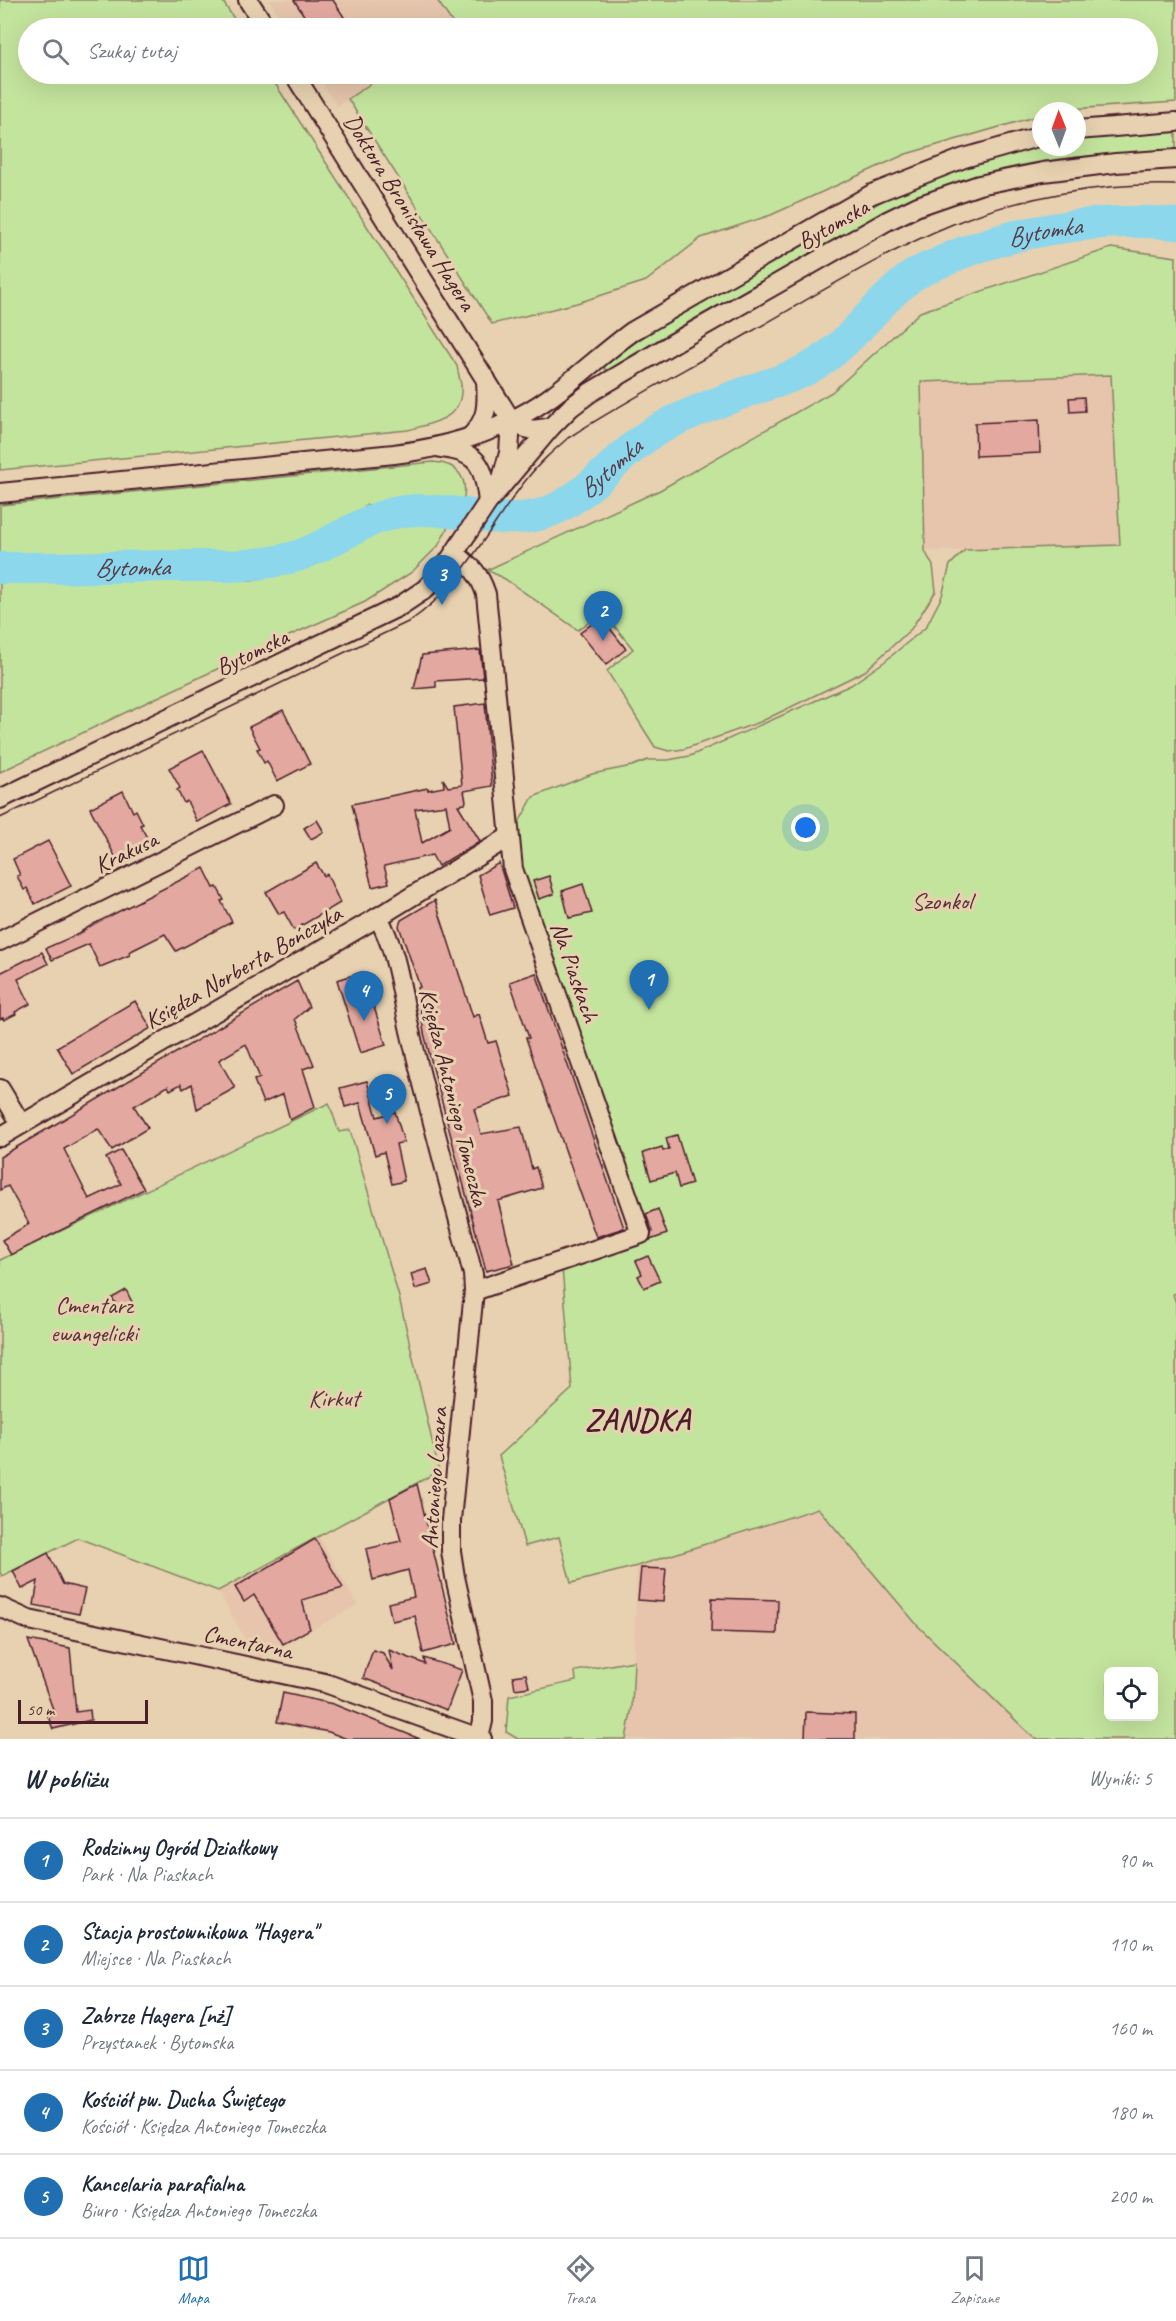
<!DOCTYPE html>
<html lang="pl">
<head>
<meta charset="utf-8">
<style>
	body { margin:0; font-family:Caveat,sans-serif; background:#f6f6f7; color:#1f2937 }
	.controls { position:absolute; right:18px; bottom:18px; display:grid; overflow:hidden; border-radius:9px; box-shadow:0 6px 24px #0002 }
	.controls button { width:54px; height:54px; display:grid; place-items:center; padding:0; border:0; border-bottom:2px solid #e0e1e3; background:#fff; color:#1f2937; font:30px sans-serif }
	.compass { position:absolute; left:1032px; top:102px; width:54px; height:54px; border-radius:50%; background:#fff; box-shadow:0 6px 24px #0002; rotate:359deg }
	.scale { position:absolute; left:18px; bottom:15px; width:130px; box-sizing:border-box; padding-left:6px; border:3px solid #4a1f2b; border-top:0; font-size:16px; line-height:21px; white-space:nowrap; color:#4a1f2b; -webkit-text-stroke:4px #e7d1b0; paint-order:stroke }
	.you { position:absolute; left:806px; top:828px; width:21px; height:21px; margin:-15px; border:4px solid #fff; border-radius:50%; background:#1a73e8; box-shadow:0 0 0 9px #1a73e833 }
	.badge { display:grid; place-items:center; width:39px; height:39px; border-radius:50%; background:#1f6fb2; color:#fff; font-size:20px; font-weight:700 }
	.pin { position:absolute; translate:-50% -50px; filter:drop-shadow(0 2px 3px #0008) }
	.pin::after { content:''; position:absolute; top:32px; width:21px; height:18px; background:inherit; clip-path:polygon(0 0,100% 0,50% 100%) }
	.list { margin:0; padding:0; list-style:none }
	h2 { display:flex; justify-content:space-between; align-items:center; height:78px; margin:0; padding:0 24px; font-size:26px }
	h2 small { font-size:20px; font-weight:400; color:#747a83 }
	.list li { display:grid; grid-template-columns:39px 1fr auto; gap:18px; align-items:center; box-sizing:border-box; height:84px; padding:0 24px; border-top:2px solid #e0e1e3 }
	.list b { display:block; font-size:22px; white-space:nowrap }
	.list p { margin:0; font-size:20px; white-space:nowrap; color:#747a83 }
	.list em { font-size:20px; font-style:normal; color:#747a83 }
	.icon { flex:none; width:33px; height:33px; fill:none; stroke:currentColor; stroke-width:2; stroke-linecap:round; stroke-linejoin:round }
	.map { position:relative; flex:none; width:1176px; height:1739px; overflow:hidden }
	.search { position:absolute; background:#fff; box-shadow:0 6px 24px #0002; left:18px; right:18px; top:18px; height:66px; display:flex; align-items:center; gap:15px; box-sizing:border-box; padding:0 21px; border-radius:33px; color:#747a83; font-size:22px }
	.sheet { height:498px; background:#fff }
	nav { display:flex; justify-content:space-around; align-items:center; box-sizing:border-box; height:84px; border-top:2px solid #e0e1e3; background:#fff; font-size:16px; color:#747a83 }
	nav a { display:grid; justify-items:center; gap:3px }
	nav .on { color:#1f6fb2 }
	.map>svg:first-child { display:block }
	.built { fill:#e6c5ac }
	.green { fill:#c3e49d; stroke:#868264; stroke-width:1.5; fill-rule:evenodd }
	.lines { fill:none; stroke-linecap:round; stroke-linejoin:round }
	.river { stroke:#8cd7ec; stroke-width:32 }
	.building { fill:#e3a9a1; stroke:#4a1f2b; stroke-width:1.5; fill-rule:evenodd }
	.minor-casing { stroke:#4a1f2b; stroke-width:22 }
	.minor { stroke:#e7d1b0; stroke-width:18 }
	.tram { stroke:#4a1f2b; stroke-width:1.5 }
	.labels { text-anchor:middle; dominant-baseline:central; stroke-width:6; stroke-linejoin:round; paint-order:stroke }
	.street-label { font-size:24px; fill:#4a1f2b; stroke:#e7d1b0 }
	.park-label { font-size:24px; fill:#563336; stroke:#e7d1b0 }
	.water-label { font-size:26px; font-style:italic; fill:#543b48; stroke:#e7d1b0 }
	.district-label { font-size:30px; font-weight:bold; letter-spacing:1.5px; fill:#4a1f2b; stroke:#e7d1b0 }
</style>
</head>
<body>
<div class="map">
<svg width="1176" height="1739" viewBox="0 0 1176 1739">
	<rect width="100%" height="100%" fill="#e7d1b0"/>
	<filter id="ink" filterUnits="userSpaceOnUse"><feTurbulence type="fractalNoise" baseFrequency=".0167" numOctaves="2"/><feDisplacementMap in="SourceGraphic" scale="12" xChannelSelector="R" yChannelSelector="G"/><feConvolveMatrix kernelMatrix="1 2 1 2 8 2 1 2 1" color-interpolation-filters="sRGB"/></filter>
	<g filter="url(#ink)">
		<g class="built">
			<path d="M269 0H437L454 26 450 28H287Z"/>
			<path d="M316 74H385L337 106Z"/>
			<path d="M1111 374 1120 546 925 551 921 382Z"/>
			<path d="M818 1508 918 1626 1035 1739H626L632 1707 637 1566Z"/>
			<path d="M318 1535 357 1605 257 1660 218 1591Z"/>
		</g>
		<g class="green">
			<path d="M0 0H222L240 28H28V74H269L457 366C458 373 460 379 461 385 464 419 433 423 408 430L0 470Z"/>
			<path d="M437 0H1176V102L1041 111V115L906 154 771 215 701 238 646 281 577 303 492 324 348 99 385 74H1148V28H450L454 25Z"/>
			<path d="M1176 132V150C1104 154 1029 158 960 181 893 203 833 240 772 275 717 307 660 336 607 371L602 365 666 322 884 200 918 185 990 159 1041 146 1077 147V140L1086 138Z"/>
			<path d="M1111 248 1176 257V1293L1173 1294 1176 1303V1739H1035L918 1626 818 1508 637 1566 571 1583 559 1537 525 1546 499 1456 572 1389 561 1255 643 1229 506 846 533 797 592 774 632 766 648 760H668L690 756 851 685 884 662 926 627 942 596 950 565 965 550 1120 545 1111 375 921 382 925 551 933 566 936 591 911 629 865 671 760 722 684 749 669 751 655 747 607 671 633 649 603 612 578 630 505 579 487 570 660 490 832 392 920 312ZM1108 1672H1154V1716H1108Z"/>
			<path d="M433 462C457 463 469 478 463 501L366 505 348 527 309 545 257 557 192 560 0 558V505Z"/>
			<path d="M388 522 449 525 438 546 412 572 365 602 253 652 0 772V578L254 580 312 566 340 552Z"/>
			<path d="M329 1103 339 1132 350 1130 399 1297 439 1471 218 1591 78 1538 2 1576 0 1572V1260Z"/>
			<path d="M634 1661 632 1707 626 1739H518L506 1732 509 1696 576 1681 575 1671Z"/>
		</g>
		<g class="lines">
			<path class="river" id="s1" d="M0 568C58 568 115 567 173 566 212 566 256 568 294 557 332 546 365 515 406 511 453 505 505 530 551 511 589 495 618 455 652 433 682 415 719 402 752 390 772 383 793 378 811 367 851 345 874 304 911 277 919 271 930 267 939 263 1005 231 1103 216 1176 224"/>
		</g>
		<g class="building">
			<path d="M294 0H333L351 28H312Z"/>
			<path d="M1084 397 1085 411 1070 412 1069 398Z"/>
			<path d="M1039 420 1040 453 976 456 975 423Z"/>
			<path d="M601 617 626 649 606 665 580 633Z"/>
			<path d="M480 650 483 678 436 681V687L414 689 422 655Z"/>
			<path d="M485 703 492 786 464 791 466 801 465 804 458 805 480 841 438 866 432 855 384 866 389 883 372 887 352 804 428 788V790L444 787 443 779 448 787 462 785 454 707ZM446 805 450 827 422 843 415 809Z"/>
			<path d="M283 710 310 764 277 781 267 761 264 763 257 749 260 748 249 727Z"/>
			<path d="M203 750 231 804 197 822 187 801 184 803 177 790 180 788 169 768Z"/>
			<path d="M123 791 133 812 136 810 143 824 140 825 151 845 118 862 90 808Z"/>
			<path d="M317 820 324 832 311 839 304 828Z"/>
			<path d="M48 841 71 886 35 904 27 888 24 890 17 876 20 875 13 859Z"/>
			<path d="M316 863 324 876 327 874 340 903 294 930 284 912 279 914 266 892Z"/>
			<path d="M499 863 513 908 490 915 478 875Z"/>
			<path d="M204 868 214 888 217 887 224 900 221 901 232 922 176 951 165 934 129 952 130 955 100 967 89 944 52 960 46 948 83 932 82 931 94 924Z"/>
			<path d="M549 876 554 894 539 899 533 881Z"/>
			<path d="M583 884 592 913 569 918 562 891Z"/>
			<path d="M435 900 473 1017 479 1014 488 1043 496 1041 513 1096 474 1109 481 1134 521 1127 532 1169 536 1167 542 1188 498 1201 514 1264 486 1271 424 1033 417 988 420 987 399 926 401 920Z"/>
			<path d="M42 952 48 964 18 979 30 1004 15 1012 16 1014 4 1020 3 1018 0 1019V973Z"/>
			<path d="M363 972 386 1045 360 1053 337 980Z"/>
			<path d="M536 973 624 1228 596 1237 539 1076 526 1038H529L510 982Z"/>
			<path d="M297 981 309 1007 295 1019 314 1065 303 1069 315 1107 290 1120 283 1094 263 1103 254 1080 260 1078 246 1044 219 1060 235 1088 197 1109 192 1084 183 1089 181 1084 170 1090 168 1086 134 1106 148 1128 112 1150 98 1129 64 1149 89 1199 121 1184 106 1158 121 1150 144 1189 11 1255 2 1240 29 1224 8 1186 0 1190V1157Z"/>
			<path d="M135 1001 151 1028 73 1074 57 1047Z"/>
			<path d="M367 1081 377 1117 395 1112 404 1142 396 1144 404 1181 392 1184 384 1152 375 1155 360 1103 345 1107 340 1088Z"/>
			<path d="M677 1135 692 1184 679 1188 675 1173 651 1180 643 1153 662 1147 663 1151 669 1149 666 1138Z"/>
			<path d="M658 1209 667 1234 650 1240 652 1231 646 1214Z"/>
			<path d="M648 1256 660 1281 644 1288 638 1276 642 1274 636 1261Z"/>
			<path d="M427 1269 432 1284 415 1289 411 1274Z"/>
			<path d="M126 1290 132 1302 119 1309 112 1298Z"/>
			<path d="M417 1484 456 1644 423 1653 415 1616 392 1621 388 1603 414 1597 408 1570 373 1580 366 1549 401 1541 390 1498Z"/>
			<path d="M315 1539 343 1588 302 1600 310 1629 283 1644 254 1595 244 1602 235 1587Z"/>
			<path d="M48 1553 63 1584 85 1589 79 1614 34 1605 38 1581 22 1589 13 1571Z"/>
			<path d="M641 1568 666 1569 663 1602 638 1600Z"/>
			<path d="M712 1598 778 1600 777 1634 711 1632Z"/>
			<path d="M28 1640 70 1648 76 1712 90 1710 91 1720 53 1729 48 1716 55 1715Z"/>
			<path d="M373 1650 383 1653 393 1670 389 1650 425 1664 424 1658 462 1670 447 1710 363 1678Z"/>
			<path d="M526 1674 529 1687 515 1689 513 1676Z"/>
			<path d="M283 1693 333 1704 420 1739H347L329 1732 277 1722Z"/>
			<path d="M806 1712 855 1714V1739H805Z"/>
		</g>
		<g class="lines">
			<g class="minor-casing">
				<g id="minor">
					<path d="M248 0 266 28"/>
					<path d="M294 74 511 420C526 431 534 431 551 427"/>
					<path d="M1077 130 1176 122"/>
					<path d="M471 436C489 418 487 403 486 379"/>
					<path d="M441 448C479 452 484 466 488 502"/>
					<path d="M501 482 509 453 511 420"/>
					<path d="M0 493 394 454C450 447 504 430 549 398 578 377 604 352 633 331L872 194 964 158 1041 136"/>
					<path d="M455 554C472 567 479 573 486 594L513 869 641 1234 474 1291"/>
					<path d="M0 799 400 606 424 590 441 573 488 502 551 427 571 407 591 392 677 341 887 221 918 206 979 185 1043 172 1116 163 1176 159"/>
					<path d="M378 917C399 955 401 994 411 1035 430 1115 452 1194 473 1274L474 1291 451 1520V1551L455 1577 483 1701V1721L479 1738"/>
					<path d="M0 941 274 805"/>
					<path d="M0 1089 21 1124"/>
					<path d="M0 1137 378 917 509 837"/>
					<path d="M0 1607 29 1620 325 1683 482 1739"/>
				</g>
			</g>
			<use href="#minor" class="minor"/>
			<path class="tram" d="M0 818 410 621C462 586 488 528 526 480 538 464 553 451 568 438 627 400 689 368 749 333 816 295 882 253 953 224 1022 196 1102 183 1176 185"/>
		</g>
	</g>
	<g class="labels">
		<g class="street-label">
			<text transform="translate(410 212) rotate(58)">Doktora Bronisława Hagera</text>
			<text transform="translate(833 224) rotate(-30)">Bytomska</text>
			<text transform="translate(252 652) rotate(-26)">Bytomska</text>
			<text transform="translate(126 852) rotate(-26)">Krakusa</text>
			<text transform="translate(243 967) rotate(-30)">Księdza Norberta Bończyka</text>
			<text transform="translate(575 972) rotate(71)">Na Piaskach</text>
			<text transform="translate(454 1097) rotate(76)">Księdza Antoniego Tomeczka</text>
			<text transform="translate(434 1478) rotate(-86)">Antoniego Lazara</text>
			<text transform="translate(248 1642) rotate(12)">Cmentarna</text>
		</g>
		<g class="park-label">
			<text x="942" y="901">Szonkol</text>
			<text x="94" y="1305">Cmentarz<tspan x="94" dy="28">ewangelicki</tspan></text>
			<text x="334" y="1398">Kirkut</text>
		</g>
		<g class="water-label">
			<text stroke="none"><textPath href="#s1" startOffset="1140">Bytomka</textPath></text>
			<text stroke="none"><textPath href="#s1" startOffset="636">Bytomka</textPath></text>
			<text stroke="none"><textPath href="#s1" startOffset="132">Bytomka</textPath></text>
		</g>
		<g class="district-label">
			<text x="638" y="1420">ZANDKA</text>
		</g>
	</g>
</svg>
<div class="controls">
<button><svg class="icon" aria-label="locate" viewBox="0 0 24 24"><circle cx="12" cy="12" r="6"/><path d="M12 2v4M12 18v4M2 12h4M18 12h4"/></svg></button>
</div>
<svg class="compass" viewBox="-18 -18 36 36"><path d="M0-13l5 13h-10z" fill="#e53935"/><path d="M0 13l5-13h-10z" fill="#747a83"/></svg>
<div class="scale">50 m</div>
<div class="you"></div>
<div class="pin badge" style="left:649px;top:1010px">1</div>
<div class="pin badge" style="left:603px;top:641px">2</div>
<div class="pin badge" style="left:442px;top:605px">3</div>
<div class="pin badge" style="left:364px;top:1021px">4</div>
<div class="pin badge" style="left:387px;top:1124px">5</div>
<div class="search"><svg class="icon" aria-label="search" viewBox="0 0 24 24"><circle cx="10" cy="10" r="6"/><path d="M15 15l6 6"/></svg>Szukaj tutaj</div>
</div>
<section class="sheet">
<h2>W pobliżu<small>Wyniki: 5</small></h2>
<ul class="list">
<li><span class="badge">1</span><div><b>Rodzinny Ogród Działkowy</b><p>Park · Na Piaskach</p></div><em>90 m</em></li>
<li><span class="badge">2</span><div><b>Stacja prostownikowa &quot;Hagera&quot;</b><p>Miejsce · Na Piaskach</p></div><em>110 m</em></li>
<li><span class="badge">3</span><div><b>Zabrze Hagera [nż]</b><p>Przystanek · Bytomska</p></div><em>160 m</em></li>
<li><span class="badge">4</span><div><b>Kościół pw. Ducha Świętego</b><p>Kościół · Księdza Antoniego Tomeczka</p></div><em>180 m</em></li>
<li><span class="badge">5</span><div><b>Kancelaria parafialna</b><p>Biuro · Księdza Antoniego Tomeczka</p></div><em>200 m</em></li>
</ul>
</section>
<nav>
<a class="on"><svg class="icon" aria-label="map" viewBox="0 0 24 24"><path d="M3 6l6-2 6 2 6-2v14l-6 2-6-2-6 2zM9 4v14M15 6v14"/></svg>Mapa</a>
<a><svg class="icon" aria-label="directions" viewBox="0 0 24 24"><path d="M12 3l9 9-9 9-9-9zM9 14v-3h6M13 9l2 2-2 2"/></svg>Trasa</a>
<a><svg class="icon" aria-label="saved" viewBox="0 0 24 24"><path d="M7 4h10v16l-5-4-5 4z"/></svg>Zapisane</a>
</nav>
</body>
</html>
